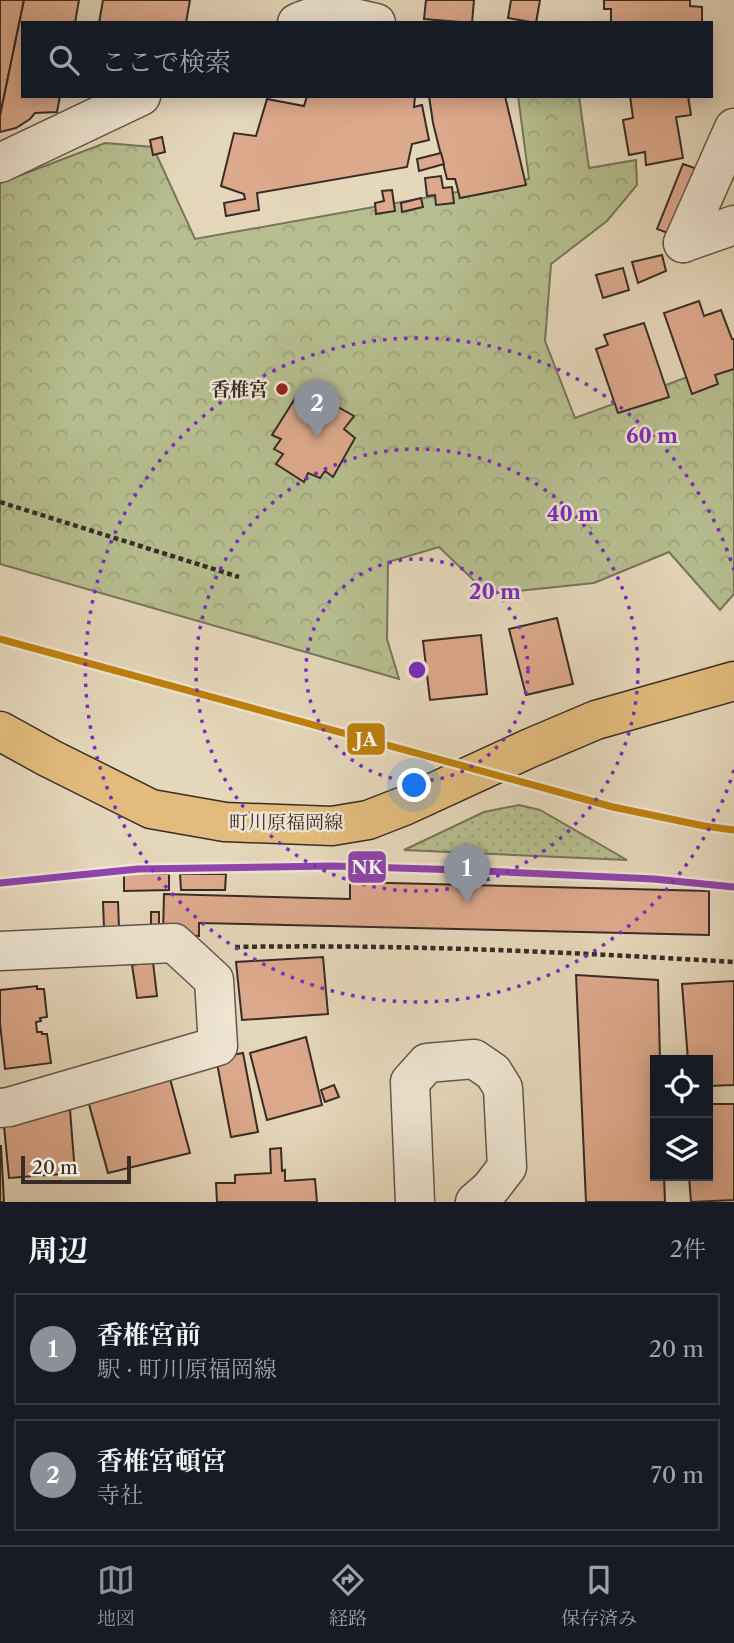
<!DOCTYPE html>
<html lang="ja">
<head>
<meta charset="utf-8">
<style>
	body { margin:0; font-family:"Libre Caslon Text","Noto Serif JP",serif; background:#20242c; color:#f1f3f6 }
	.controls { position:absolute; right:21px; bottom:21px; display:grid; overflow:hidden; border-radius:0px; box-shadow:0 4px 18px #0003 }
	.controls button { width:63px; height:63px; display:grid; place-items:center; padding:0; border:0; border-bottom:2px solid #363941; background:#171b24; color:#f1f3f6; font:35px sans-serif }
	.scale { position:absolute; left:21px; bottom:18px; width:110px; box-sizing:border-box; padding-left:7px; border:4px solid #382c27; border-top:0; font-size:19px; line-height:24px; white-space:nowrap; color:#382c27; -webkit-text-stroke:5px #eee5d2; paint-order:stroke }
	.you { position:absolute; left:415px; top:786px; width:24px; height:24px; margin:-18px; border:5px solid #fff; border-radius:50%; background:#1a73e8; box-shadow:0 0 0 10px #1a73e833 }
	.badge { display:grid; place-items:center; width:46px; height:46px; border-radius:50%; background:#8c9099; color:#fff; font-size:23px; font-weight:700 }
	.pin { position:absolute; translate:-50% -58px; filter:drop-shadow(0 2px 4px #0008) }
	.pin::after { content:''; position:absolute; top:37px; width:24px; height:21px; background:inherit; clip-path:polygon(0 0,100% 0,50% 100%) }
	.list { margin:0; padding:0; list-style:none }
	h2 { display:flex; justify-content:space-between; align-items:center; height:91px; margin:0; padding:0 28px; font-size:30px }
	h2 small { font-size:23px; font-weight:400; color:#9ea1a6 }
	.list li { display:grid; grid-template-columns:46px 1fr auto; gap:21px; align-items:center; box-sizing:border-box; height:112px; margin:0 14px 14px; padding:0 14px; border:2px solid #363941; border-radius:0px }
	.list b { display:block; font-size:26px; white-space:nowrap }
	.list p { margin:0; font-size:23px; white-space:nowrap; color:#9ea1a6 }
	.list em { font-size:23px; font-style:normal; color:#9ea1a6 }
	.icon { flex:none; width:38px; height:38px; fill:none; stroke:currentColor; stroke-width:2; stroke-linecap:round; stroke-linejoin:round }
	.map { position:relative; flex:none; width:734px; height:1202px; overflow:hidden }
	.search { position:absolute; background:#171b24; box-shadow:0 4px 18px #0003; left:21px; right:21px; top:21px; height:77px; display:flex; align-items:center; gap:18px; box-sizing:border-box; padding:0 24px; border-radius:0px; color:#9ea1a6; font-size:26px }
	.sheet { height:343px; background:#171b24 }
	nav { display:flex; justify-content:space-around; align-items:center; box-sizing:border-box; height:98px; border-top:2px solid #363941; background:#171b24; font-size:19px; color:#9ea1a6 }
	nav a { display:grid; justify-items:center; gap:4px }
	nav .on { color:#8c9099 }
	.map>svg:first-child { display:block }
	.grass { fill:url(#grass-dots); stroke:#77755b; stroke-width:2 }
	.forest { fill:url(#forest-crowns); stroke:#77755b; stroke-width:2 }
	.building { fill:#dda98c; stroke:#382c27; stroke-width:2 }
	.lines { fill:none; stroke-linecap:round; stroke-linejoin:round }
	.minor-casing { stroke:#63574c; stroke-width:41 }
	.major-casing { stroke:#382c27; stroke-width:41 }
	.path { stroke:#382c27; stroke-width:4.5; stroke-dasharray:5 3.5; stroke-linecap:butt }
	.minor { stroke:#eee5d2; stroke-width:38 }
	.major { stroke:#e2bc7d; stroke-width:38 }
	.rail-1-casing { stroke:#eee5d2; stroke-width:12 }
	.rail-2-casing { stroke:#eee5d2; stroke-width:12 }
	.rail-1 { stroke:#be810c; stroke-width:7 }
	.rail-2 { stroke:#8e44ad; stroke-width:7 }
	.ring { fill:none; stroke:#7b2cbf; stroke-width:3.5; stroke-dasharray:3.5 7 }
	.poi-dot { fill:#8f2418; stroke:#eee5d2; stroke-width:2.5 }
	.labels { text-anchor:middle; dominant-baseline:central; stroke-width:5; stroke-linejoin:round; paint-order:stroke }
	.poi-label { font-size:19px; font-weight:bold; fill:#382c27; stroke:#eee5d2; text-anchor:end }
	.street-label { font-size:19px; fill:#382c27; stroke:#eee5d2 }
	.centre { fill:#7b2cbf; stroke:#eee5d2; stroke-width:3.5 }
	.ring-label { font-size:21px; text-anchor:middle; font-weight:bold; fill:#7b2cbf; stroke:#eee5d2; stroke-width:5; stroke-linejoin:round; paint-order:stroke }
	.line-badge { stroke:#eee5d2; stroke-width:2.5 }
	.badge-label { font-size:19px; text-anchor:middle; font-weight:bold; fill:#fff }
</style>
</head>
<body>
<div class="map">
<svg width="734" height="1202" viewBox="0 0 734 1202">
	<defs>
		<pattern id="grass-dots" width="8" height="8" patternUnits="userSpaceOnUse" patternTransform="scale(1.75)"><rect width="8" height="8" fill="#b6be8f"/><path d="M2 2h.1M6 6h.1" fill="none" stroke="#9da37b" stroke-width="1.8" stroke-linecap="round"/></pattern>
		<pattern id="forest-crowns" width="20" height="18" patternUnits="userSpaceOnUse" patternTransform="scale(1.75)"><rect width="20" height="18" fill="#b6be8f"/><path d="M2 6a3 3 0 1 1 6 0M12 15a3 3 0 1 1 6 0" fill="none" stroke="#9da37b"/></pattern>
	</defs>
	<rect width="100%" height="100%" fill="#e5d7ba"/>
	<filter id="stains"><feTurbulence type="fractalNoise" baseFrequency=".00286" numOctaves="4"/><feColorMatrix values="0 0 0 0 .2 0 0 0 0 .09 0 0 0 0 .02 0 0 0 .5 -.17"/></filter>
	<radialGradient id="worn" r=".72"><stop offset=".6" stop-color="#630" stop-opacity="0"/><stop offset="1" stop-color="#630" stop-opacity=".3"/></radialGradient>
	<path class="grass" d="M519 805 540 810 627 860 404 850 484 812Z"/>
	<path class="forest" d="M518 96H579L589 168 636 160 637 185 607 221 551 264 545 341 575 418 734 360V594L720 610 669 552 594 583 488 594 439 547 388 562 387 639 399 679 0 564V183L105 143 153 147 195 239 529 179Z"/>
	<g class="building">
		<path d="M0 0H24L0 116Z"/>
		<path d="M24 0H79L75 23H23V96H60L57 112 35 113 30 119 16 128 0 132V116Z"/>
		<path d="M103 0H190L186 23H99Z"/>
		<path d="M426 0H474L472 23 424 19Z"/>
		<path d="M511 0H540L536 23 508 18Z"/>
		<path d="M604 0H690V6L702 7V23H611V9H604Z"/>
		<path d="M307 96H415L414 107 422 105 429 140 412 144 407 167 257 193 259 210 226 216 224 203 245 199 244 194 221 186 234 133 256 136 267 99 304 106Z"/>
		<path d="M429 96H505L526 185 460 198 455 179H447L433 123Z"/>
		<path d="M630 96H688L691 115 676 117 683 158 646 165 645 152 629 155 623 120 633 118Z"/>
		<path d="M162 137 165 152 153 155 150 140Z"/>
		<path d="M441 153 444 164 419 171 417 159Z"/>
		<path d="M683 164 706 172 681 238 657 229Z"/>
		<path d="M441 176 443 188 452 187 454 203 436 205 435 195 427 196 425 178Z"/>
		<path d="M392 190 395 211 376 214 375 203 384 201 382 191Z"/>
		<path d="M421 198 423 207 402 212 401 203Z"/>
		<path d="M662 255 666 271 638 283 632 262Z"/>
		<path d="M623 268 629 290 603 298 596 275Z"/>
		<path d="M699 301 704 316 721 310 732 339H734V369L715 375 718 384 692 394 664 313Z"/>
		<path d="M644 323 669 397 618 413 596 349 608 345 604 335Z"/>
		<path d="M313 393 354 416 344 429 355 438 333 477 325 471 320 478 308 473 304 482 276 464 283 454 274 449 281 439 272 435 296 397 306 404Z"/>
		<path d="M557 618 573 684 526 695 509 629Z"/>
		<path d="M481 635 487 694 430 700 423 641Z"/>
		<path d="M124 874H169V890L124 891Z"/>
		<path d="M180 874H226L225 890H181Z"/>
		<path d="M350 882 709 891V935L199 923V936L163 935 164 894 350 899Z"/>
		<path d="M103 902H118L119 928H104Z"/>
		<path d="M151 912H159V930L151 931Z"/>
		<path d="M323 957 328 1014 242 1020 236 962Z"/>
		<path d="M153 962 157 996 137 998 132 965Z"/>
		<path d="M576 975 658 980 660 1060H655V1176H664L665 1202H586Z"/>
		<path d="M734 981V1085L708 1086V1060H688L682 984Z"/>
		<path d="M37 986V989H44L47 1017 40 1018 41 1021 36 1022 37 1032H42V1034H47L51 1063 5 1069 0 1023V990Z"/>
		<path d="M306 1037 322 1105 267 1120 250 1053Z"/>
		<path d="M243 1053 258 1132 231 1137 216 1058Z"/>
		<path d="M169 1075 190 1153 108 1173 87 1097Z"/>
		<path d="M334 1085 339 1097 325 1102 321 1090Z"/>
		<path d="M708 1104H734V1200L691 1202 689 1176H708Z"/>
		<path d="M70 1110 75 1173 9 1178 3 1116Z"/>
		<path d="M0 1146H1L4 1202H0Z"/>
		<path d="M281 1148 282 1171 285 1170V1181L315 1179 317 1202H217L216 1183H235V1175L271 1173 270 1149Z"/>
	</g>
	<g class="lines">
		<g class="minor-casing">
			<g id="minor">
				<path d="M297 23C326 9 348 17 376 23"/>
				<path d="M0 163 141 96"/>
				<path d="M683 243 734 128"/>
				<path d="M683 243 734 225"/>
				<path d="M0 951 174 943 214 980 218 1046 9 1107 0 1108"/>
				<path d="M415 1202 410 1082 427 1063 474 1059 493 1072 503 1088 507 1167 490 1189 475 1202"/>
			</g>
		</g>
		<g class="major-casing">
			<path id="major" d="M0 731 49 758 151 809 225 822 332 826 368 820 404 806 530 748 596 720 734 681"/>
		</g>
		<g class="path">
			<path d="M0 502 239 577"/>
			<path d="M235 947C401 944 568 952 734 962"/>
		</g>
		<use href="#minor" class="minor"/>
		<use href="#major" class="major"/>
		<g class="rail-1-casing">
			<path id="rail-1" d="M0 639 613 807 704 826 734 830"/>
		</g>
		<g class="rail-2-casing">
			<path id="rail-2" d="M0 883 138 869 332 866 462 870 654 879 734 887"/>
		</g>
		<use href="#rail-1" class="rail-1"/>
		<use href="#rail-2" class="rail-2"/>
	</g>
	<g class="ring">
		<circle cx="417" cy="670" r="111"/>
		<circle cx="417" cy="670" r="221"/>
		<path d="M734 770A332 332 0 1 1 734 570"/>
	</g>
	<circle class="poi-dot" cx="282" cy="389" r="7"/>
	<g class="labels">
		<g class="poi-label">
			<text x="268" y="389">香椎宮</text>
		</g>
		<g class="street-label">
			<text x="286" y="822">町川原福岡線</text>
		</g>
	</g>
	<circle cx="417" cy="670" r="10" class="centre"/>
	<g class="ring-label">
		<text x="652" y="443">60 m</text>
		<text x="573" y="521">40 m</text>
		<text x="495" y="599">20 m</text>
	</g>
	<g class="line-badge">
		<rect x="346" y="722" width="40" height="34" rx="7" fill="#be810c"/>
		<rect x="347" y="850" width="40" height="34" rx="7" fill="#8e44ad"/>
	</g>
	<g class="badge-label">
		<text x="366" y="746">JA</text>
		<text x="367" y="874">NK</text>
	</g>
	<rect width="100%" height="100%" filter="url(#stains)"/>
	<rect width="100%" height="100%" fill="url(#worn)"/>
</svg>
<div class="controls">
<button><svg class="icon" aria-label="locate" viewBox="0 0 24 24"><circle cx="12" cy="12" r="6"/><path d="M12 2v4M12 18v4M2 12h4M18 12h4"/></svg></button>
<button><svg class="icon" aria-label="layers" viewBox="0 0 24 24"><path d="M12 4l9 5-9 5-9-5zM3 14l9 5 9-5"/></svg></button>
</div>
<div class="scale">20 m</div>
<div class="you"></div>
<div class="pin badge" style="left:467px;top:903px">1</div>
<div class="pin badge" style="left:317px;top:438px">2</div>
<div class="search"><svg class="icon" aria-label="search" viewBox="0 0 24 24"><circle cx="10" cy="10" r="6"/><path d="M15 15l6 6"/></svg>ここで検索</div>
</div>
<section class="sheet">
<h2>周辺<small>2件</small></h2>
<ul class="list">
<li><span class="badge">1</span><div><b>香椎宮前</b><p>駅 · 町川原福岡線</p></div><em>20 m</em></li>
<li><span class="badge">2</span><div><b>香椎宮頓宮</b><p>寺社</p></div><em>70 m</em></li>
</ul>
</section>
<nav>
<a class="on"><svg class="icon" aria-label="map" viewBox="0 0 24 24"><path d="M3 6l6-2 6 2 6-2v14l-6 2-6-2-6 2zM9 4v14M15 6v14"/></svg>地図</a>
<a><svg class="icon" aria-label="directions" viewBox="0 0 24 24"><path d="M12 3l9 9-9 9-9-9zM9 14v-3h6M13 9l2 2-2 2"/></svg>経路</a>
<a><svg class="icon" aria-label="saved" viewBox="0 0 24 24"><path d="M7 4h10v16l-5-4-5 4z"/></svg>保存済み</a>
</nav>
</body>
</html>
